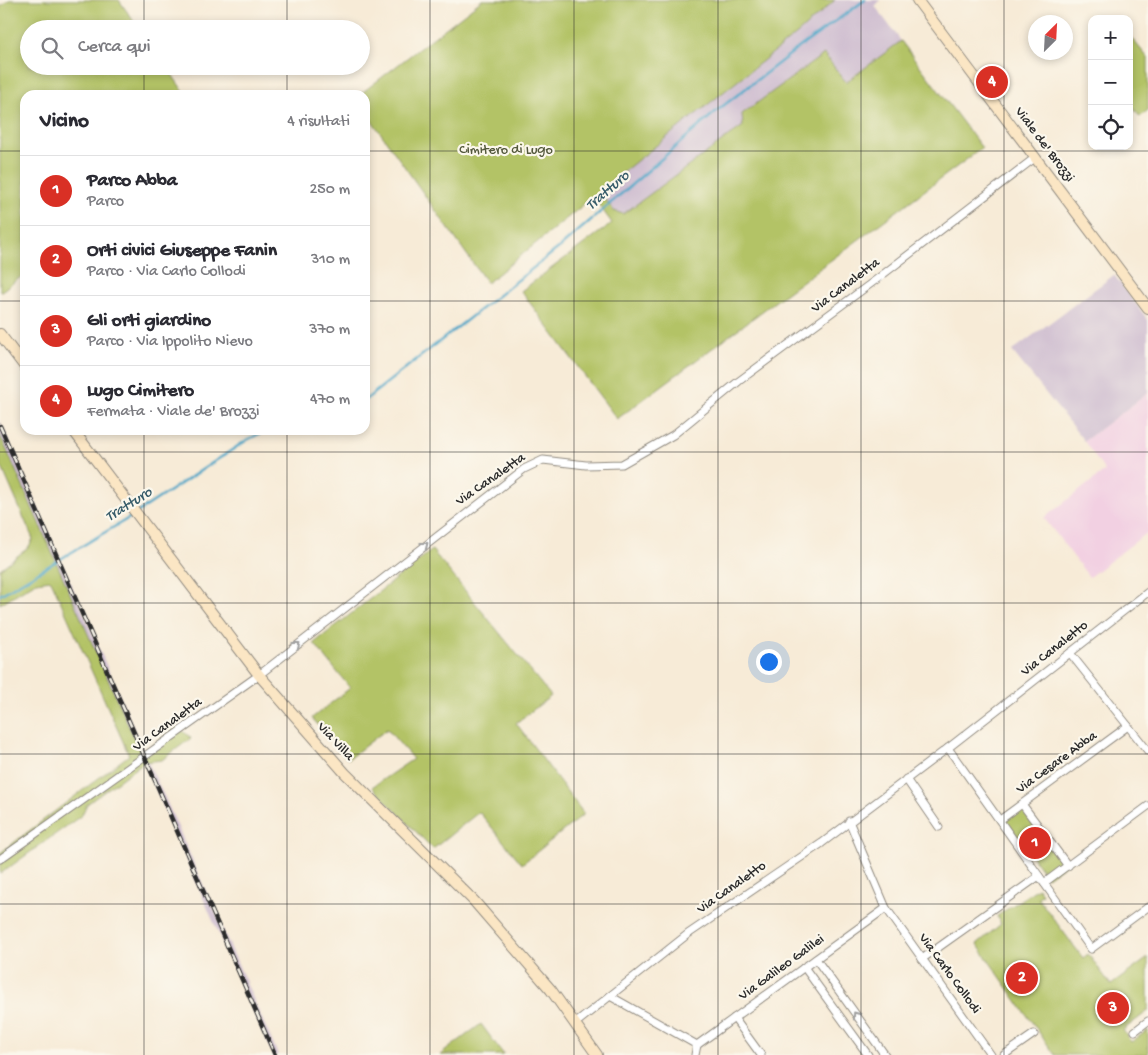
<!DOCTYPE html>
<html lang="it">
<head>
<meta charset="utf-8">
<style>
	body { margin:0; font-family:"Gochi Hand",sans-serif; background:#f7f7f7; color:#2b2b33 }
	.controls { position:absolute; right:15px; top:15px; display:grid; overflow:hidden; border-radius:10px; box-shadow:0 2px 8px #0003 }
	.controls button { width:45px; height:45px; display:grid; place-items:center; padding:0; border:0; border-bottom:1px solid #e1e1e2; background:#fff; color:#2b2b33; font:25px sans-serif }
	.compass { position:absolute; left:1028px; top:15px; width:45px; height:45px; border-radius:50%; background:#fff; box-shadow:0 2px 8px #0003; rotate:24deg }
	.you { position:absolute; left:768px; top:661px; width:18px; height:18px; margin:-12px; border:4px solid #fff; border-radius:50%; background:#1a73e8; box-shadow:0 0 0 8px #1a73e833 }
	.badge { display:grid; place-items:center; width:32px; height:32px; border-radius:50%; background:#d93025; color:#fff; font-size:16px; font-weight:700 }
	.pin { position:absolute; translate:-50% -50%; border:2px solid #fff; box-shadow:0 1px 5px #0006 }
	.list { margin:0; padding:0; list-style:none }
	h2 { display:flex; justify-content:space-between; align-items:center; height:65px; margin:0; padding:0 20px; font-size:21px }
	h2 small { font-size:16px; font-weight:400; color:#7c7c81 }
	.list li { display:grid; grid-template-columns:32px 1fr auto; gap:15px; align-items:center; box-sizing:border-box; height:70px; padding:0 20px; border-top:1px solid #e1e1e2 }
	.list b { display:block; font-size:19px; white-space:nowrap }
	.list p { margin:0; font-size:16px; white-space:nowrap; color:#7c7c81 }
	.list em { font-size:16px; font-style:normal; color:#7c7c81 }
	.icon { flex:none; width:28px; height:28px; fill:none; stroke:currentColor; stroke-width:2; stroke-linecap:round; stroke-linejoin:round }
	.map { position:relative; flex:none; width:1148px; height:1055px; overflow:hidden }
	.search { position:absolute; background:#fff; box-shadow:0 2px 8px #0003; left:20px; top:20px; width:350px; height:55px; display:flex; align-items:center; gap:12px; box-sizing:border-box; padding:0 18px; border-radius:28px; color:#7c7c81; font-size:19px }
	.panel { position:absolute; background:#fff; box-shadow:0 2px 8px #0003; left:20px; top:90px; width:350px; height:345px; border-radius:15px }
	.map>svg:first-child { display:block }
	.built { fill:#f2d0e2 }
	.industrial { fill:#cfbed0 }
	.green { fill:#b3c366; stroke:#6f7748 }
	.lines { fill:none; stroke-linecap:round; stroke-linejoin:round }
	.stream { stroke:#4aa6c8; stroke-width:2.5 }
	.street-casing { stroke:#918b81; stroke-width:9 }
	.secondary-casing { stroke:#918b81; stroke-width:12 }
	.street { stroke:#fff; stroke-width:7 }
	.secondary { stroke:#fbe6c4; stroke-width:10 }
	.rail-casing { stroke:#2b2b2b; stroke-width:4.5 }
	.rail { stroke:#fbf7ec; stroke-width:2.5; stroke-dasharray:8; stroke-linecap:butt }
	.oneway { stroke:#a0a0a0 }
	.grid { fill:none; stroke:#2b2b2b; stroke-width:1; stroke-opacity:0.55 }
	.labels { text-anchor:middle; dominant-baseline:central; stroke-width:4.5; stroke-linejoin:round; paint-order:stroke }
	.street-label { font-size:14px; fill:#2b2b2b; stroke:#fbf7ec }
	.park-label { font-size:14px; fill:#54593d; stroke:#fbf7ec }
	.water-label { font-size:15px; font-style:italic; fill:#375c6a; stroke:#fbf7ec }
</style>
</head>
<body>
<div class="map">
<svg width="1148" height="1055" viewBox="0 0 1148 1055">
	<rect width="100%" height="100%" fill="#fbf7ec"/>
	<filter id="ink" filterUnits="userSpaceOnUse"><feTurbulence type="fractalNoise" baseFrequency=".02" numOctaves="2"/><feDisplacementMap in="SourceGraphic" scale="10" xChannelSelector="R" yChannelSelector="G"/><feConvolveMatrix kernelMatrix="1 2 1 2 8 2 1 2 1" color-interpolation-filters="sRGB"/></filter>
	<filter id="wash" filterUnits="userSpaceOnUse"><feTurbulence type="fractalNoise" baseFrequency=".0096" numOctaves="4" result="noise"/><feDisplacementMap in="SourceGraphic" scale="20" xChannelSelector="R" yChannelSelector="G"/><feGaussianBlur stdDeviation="1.12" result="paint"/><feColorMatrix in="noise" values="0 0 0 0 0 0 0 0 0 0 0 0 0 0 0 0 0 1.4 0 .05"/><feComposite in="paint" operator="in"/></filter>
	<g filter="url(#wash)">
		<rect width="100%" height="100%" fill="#f7ebd7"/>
		<path class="built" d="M1148 393V532L1089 577 1044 518 1105 471 1084 441Z"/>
		<g class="industrial">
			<path d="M835 0H880L875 6 901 41 845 82 824 54 742 114 744 126 623 214 614 211 599 191 798 33Z"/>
			<path d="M1114 275 1148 320V393L1084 441 1012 351Z"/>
			<path d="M0 421 144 752 141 754 0 435Z"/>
			<path d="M147 760 165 798 278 1055H273L224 946 144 762Z"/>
		</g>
		<g class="green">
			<path d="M9 0H119L139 29H29V66H166L186 95H25V274L0 292V7Z"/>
			<path d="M482 0H835L798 33 599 191 614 211 623 214 743 126 742 114 824 54 846 82 901 41 982 148 617 419 521 291 612 223 593 197 487 283 365 111V95H359Z"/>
			<path d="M1129 35 1148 58V110L1140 117 1129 103Z"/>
			<path d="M0 435 141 754 177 726 191 738 162 760 144 762 87 804 82 815 0 874V853L129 755 51 580 36 582 0 604V569L28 548 33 539 0 463Z"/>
			<path d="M432 550 551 696 516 723 584 814 522 864 479 812 433 849 372 787 413 759 387 729 348 759 312 718 350 688 314 643Z"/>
			<path d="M1022 808 1065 865 1047 877 1006 820Z"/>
			<path d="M1038 888 1042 894 1038 898 1083 958 1088 954 1111 985 1148 958V1011L1123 1030 1131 1042 1148 1030V1055H1055L977 944 1001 924 997 916Z"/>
			<path d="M481 1024 504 1055H440Z"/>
		</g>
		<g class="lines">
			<g class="stream">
				<path d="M365 400 560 247 719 109 801 46 865 0"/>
				<path d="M138 512 247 440 267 430"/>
				<path d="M0 595 134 515"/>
			</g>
		</g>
	</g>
	<g filter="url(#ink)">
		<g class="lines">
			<g class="street-casing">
				<g id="street">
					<path d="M1070 653 1148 751"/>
					<path d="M948 748 1091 949 1148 907"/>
					<path d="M906 779 939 827"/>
					<path d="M1022 804 1068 866"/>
					<path d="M1000 820 1128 726"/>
					<path d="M849 821 886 908 991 1055"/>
					<path d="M0 859 259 675 524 469 543 460 586 465 622 464 673 435 739 381 877 279 1036 157"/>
					<path d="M1044 883 1148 806"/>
					<path d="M816 959 885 1055"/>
					<path d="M922 959 1039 876"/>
					<path d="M804 967 868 1055"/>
					<path d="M610 996 697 1045 886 908"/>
					<path d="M734 1018 761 1055"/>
					<path d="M576 1023 688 934 822 843 952 745 1148 592"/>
					<path d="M1135 1031 1148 1021"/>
					<path d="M695 1055 697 1045"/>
					<path d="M1004 1055 1034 1034"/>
				</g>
			</g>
			<g class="secondary-casing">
				<g id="secondary">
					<path d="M917 0 1148 308"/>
					<path d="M0 334 25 367"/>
					<path d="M73 430 259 675 345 773 474 901 551 990 597 1055"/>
				</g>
			</g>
			<use href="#street" class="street"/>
			<use href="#secondary" class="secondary"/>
			<g class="rail-casing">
				<path id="rail" d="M0 426 275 1055"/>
			</g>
			<use href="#rail" class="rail"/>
		</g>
		<defs><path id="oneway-chevron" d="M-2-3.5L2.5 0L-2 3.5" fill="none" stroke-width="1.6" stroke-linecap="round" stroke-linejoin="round" transform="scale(1.25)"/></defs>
		<g class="oneway">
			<use href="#oneway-chevron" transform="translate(425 545) rotate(-38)"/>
			<use href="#oneway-chevron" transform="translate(297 645) rotate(-38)"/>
			<use href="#oneway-chevron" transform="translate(856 1015) rotate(-126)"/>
		</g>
	</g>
	<path class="grid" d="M144 0V29M287 0V29M430 0V1055M574 0V1055M718 0V1055M861 0V1055M1004 0V1055M144 66V95M287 66V95M0 151H25M365 151H1148M0 301H25M365 301H1148M144 430V1055M287 430V1055M0 452H1148M0 603H1148M0 754H1148M0 904H1148"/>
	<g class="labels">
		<g class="street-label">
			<text transform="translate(1044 145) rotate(53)">Viale de' Brozzi</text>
			<text transform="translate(846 286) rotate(-37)">Via Canaletta</text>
			<text transform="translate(491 480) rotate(-35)">Via Canaletta</text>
			<text transform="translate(1055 649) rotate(-38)">Via Canaletto</text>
			<text transform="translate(168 725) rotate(-36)">Via Canaletta</text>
			<text transform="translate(335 742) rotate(47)">Via Villa</text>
			<text transform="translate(1057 763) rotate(-36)">Via Cesare Abba</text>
			<text transform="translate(732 888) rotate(-35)">Via Canaletto</text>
			<text transform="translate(782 968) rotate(-36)">Via Galileo Galilei</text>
			<text transform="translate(949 974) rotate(54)">Via Carlo Collodi</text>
		</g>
		<g class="park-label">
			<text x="506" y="150">Cimitero di Lugo</text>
		</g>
		<g class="water-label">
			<text transform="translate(608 191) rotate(-41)">Tratturo</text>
			<text transform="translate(129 505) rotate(-32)">Tratturo</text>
		</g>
	</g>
</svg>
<div class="controls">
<button>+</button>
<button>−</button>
<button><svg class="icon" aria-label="locate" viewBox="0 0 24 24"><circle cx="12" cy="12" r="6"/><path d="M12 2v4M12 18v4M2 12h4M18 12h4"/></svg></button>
</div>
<svg class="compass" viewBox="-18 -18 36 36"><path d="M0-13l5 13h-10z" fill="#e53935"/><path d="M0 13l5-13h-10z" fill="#7c7c81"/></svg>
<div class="you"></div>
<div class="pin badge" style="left:1035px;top:843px">1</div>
<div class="pin badge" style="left:1022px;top:978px">2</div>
<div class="pin badge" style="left:1113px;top:1008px">3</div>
<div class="pin badge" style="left:992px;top:82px">4</div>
<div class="search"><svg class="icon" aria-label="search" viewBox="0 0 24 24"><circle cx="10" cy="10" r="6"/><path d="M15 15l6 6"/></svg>Cerca qui</div>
<section class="panel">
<h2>Vicino<small>4 risultati</small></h2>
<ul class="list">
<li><span class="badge">1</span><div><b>Parco Abba</b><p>Parco</p></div><em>250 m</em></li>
<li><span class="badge">2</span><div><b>Orti civici Giuseppe Fanin</b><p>Parco · Via Carlo Collodi</p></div><em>310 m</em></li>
<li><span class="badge">3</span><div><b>Gli orti giardino</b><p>Parco · Via Ippolito Nievo</p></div><em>370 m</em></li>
<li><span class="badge">4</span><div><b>Lugo Cimitero</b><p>Fermata · Viale de' Brozzi</p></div><em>470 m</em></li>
</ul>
</section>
</div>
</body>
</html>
